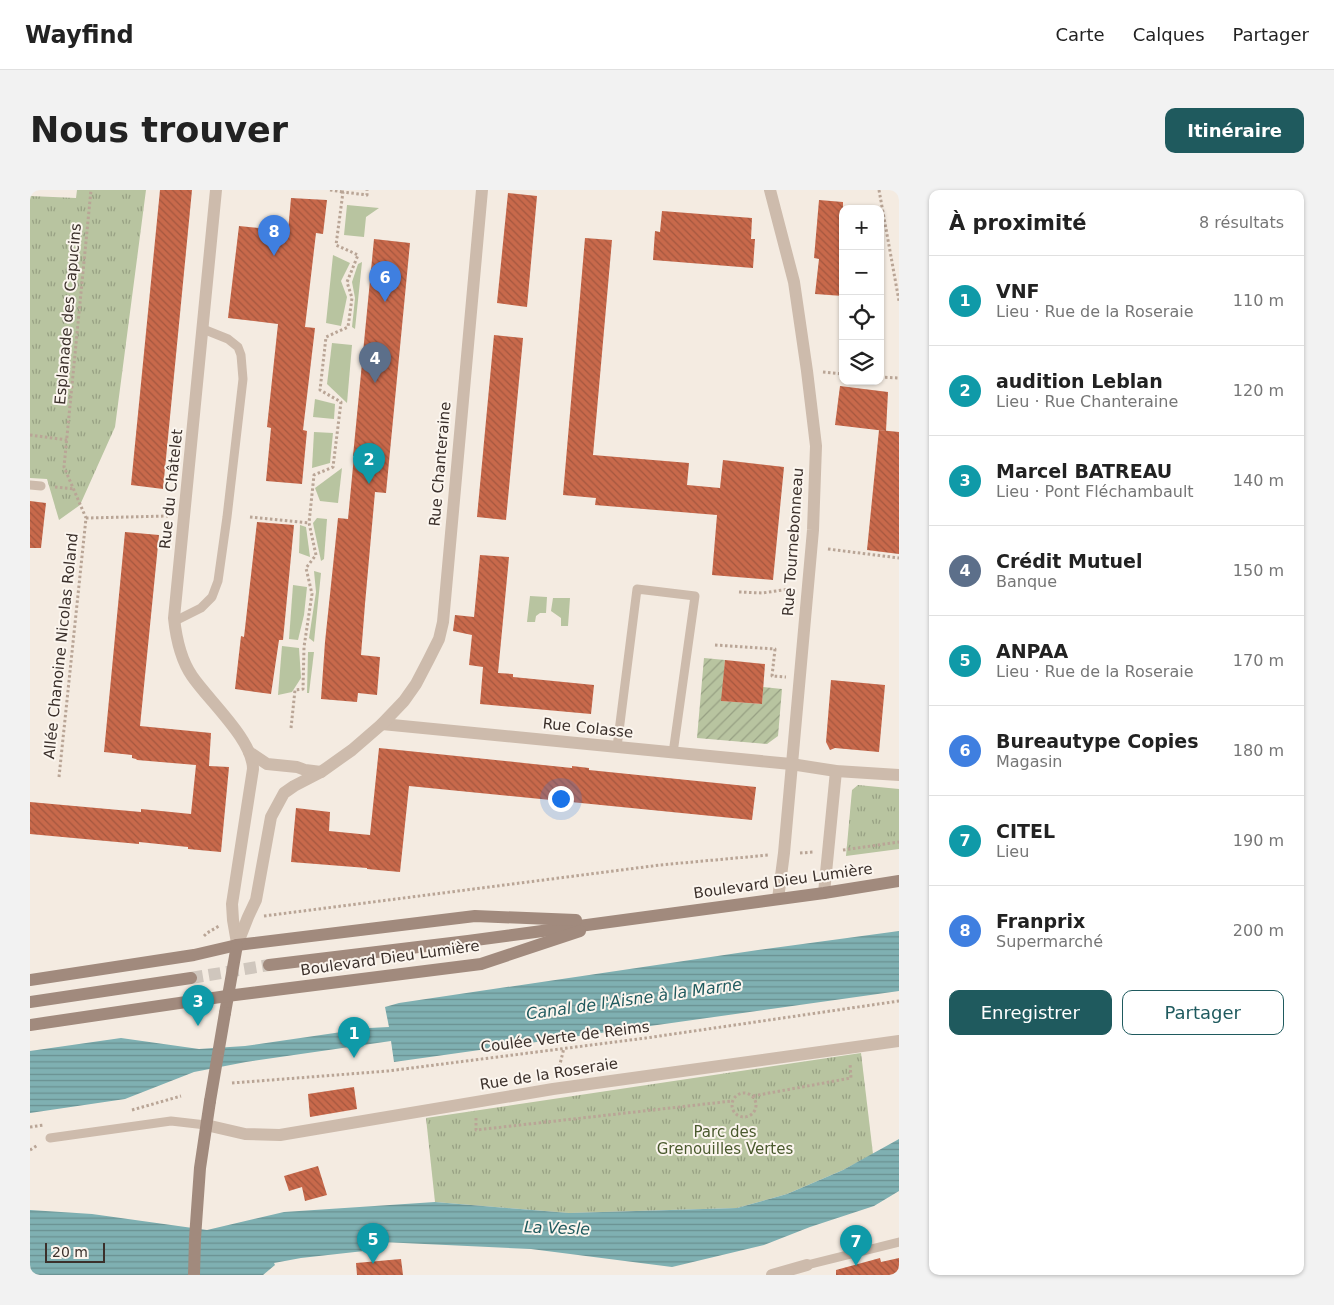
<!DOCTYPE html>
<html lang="fr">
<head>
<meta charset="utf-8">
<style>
	body { margin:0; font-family:"DejaVu Sans",sans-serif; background:#f2f2f2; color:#222 }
	.controls { position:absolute; right:15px; top:15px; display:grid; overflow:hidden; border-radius:10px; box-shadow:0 1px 4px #0004 }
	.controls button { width:45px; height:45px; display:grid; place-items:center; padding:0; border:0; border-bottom:1px solid #e0e0e0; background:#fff; color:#222; font:25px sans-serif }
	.scale { position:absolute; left:15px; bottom:12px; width:60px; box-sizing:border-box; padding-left:5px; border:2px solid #3b302b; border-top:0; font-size:14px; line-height:18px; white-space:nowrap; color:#3b302b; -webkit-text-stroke:4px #fbf5ee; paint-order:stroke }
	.you { position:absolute; left:530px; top:608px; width:18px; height:18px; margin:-12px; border:4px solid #fff; border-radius:50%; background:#1a73e8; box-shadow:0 0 0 8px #1a73e833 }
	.badge { display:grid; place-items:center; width:32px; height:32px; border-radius:50%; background:#1f5a5e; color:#fff; font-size:16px; font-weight:700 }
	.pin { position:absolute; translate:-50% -41px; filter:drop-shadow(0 1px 2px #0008) }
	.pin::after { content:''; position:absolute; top:26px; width:18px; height:15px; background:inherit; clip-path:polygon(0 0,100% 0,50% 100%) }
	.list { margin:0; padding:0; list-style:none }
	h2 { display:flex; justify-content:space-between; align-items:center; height:65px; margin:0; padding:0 20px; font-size:21px }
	h2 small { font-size:16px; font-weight:400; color:#767676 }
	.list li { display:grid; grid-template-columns:32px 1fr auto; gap:15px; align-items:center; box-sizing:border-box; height:90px; padding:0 20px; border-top:1px solid #e0e0e0 }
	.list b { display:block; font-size:19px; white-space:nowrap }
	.list p { margin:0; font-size:16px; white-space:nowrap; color:#767676 }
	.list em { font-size:16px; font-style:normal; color:#767676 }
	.actions { display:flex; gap:10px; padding:15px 20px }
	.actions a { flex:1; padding:11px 0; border:1px solid #1f5a5e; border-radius:10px; text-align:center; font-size:18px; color:#1f5a5e }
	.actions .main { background:#1f5a5e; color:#fff }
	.icon { flex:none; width:28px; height:28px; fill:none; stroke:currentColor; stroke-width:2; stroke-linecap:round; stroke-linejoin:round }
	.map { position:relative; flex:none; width:869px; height:1085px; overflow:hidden; border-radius:10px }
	header { display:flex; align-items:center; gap:30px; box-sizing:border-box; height:70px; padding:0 25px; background:#fff; border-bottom:1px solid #e0e0e0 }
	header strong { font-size:24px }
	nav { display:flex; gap:28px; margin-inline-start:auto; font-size:18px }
	.intro { display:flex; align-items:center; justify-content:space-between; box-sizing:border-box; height:120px; padding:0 30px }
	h1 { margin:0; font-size:35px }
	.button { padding:12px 22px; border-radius:10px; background:#1f5a5e; color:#fff; font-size:18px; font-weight:700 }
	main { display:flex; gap:30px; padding:0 30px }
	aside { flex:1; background:#fff; border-radius:10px; box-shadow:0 1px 4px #0004 }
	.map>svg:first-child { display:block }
	.grass { fill:#b8c4a0 }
	.park { fill:url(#park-tufts) }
	.garden { fill:url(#garden-furrows) }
	.water { fill:url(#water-rules) }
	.building { fill:url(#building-back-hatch) }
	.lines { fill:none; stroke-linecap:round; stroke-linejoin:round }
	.secondary-tunnel { stroke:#cfc6bd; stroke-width:12; stroke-dasharray:12 6; stroke-linecap:butt }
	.path { stroke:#b9a596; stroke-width:3; stroke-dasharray:2.5 2.5; stroke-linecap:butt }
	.lane { stroke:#cdbbac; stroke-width:9 }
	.street { stroke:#cdbbac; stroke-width:12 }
	.secondary { stroke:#a18a7d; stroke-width:12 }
	.secondary-bridge { stroke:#a18a7d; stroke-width:12 }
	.labels { text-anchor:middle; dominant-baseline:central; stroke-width:4; stroke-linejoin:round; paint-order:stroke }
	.street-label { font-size:15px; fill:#3b302b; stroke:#fbf5ee }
	.park-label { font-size:15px; fill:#4a5a2e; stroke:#fbf5ee }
	.water-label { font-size:16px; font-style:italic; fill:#1f5a5e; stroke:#fbf5ee }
</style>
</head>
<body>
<header>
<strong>Wayfind</strong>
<nav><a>Carte</a><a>Calques</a><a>Partager</a></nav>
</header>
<div class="intro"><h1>Nous trouver</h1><a class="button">Itinéraire</a></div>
<main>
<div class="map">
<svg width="869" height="1085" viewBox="0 0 869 1085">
	<defs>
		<pattern id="park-tufts" width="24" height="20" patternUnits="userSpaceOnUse" patternTransform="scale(1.25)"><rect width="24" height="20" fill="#b8c4a0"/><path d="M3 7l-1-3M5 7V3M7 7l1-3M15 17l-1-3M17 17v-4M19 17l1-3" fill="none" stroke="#97a083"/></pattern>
		<pattern id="garden-furrows" width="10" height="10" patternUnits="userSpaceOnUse" patternTransform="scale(1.25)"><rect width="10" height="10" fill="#b8c4a0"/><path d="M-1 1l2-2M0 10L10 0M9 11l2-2" fill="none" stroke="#97a083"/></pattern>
		<pattern id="water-rules" width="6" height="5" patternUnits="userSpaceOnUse" patternTransform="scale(1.25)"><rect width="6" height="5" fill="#7fb0b2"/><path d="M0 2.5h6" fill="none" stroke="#699091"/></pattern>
		<pattern id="building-back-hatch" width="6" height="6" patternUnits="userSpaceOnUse" patternTransform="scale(1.25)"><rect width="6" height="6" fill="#c8694b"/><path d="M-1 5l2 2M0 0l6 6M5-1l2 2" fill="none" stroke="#a4573f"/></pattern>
	</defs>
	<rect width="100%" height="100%" fill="#f4ebe1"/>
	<g class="grass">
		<path d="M317 15 349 18 336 27 334 47 314 45Z"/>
		<path d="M303 65 320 73 311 91 317 107 311 136 296 133Z"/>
		<path d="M332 72 325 139 322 137 325 108 322 92 328 74Z"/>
		<path d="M302 153 322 155 317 213 297 194Z"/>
		<path d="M285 209 305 214 304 229 283 227Z"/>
		<path d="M284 242 303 243 300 273 282 278Z"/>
		<path d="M312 278 308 313 290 311 285 298Z"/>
		<path d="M287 328 297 329 294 369 291 371 283 333Z"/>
		<path d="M270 335 276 337 280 367 269 363Z"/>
		<path d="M284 381 291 383 284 452 279 448 286 402Z"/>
		<path d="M263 395 277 397 274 425 268 450 259 449Z"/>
		<path d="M500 406 517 407 516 423H510L506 426 505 432H497Z"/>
		<path d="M523 408H540L538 436H531V428L521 421Z"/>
		<path d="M252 456 269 458 271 488 262 502 248 505Z"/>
		<path d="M278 462H284L279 503H277Z"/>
	</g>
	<g class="park">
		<path d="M47 0H116L85 237 50 315 29 330 17 289 0 288V6L46 8Z"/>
		<path d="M828 595 869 599V659L816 666 822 600Z"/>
		<path d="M831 863 843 964 813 980 757 1004 707 1018 539 1023 405 1012 396 928Z"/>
	</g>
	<path class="garden" d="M674 468 695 470 692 511 732 514 733 497 752 499 748 546 737 554 667 548Z"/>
	<g class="water">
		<path d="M869 741V801L364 872 361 851 216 872 164 882 95 909 0 923V861L91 848 169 859 215 856 339 838 359 837 355 817 369 813 728 760Z"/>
		<path d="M869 949V1001L844 1016 780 1037 734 1055 642 1077 501 1059 352 1052V1059L271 1068 244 1073 245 1075 233 1085H0V1020L62 1024 177 1040 254 1022 405 1012 539 1023 707 1018 757 1004 813 980Z"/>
	</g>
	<g class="building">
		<path d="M130 0H162L133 299 101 295Z"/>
		<path d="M478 3 507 6 497 117 467 113Z"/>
		<path d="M261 8 297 10 293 44 286 43 275 137 285 138 273 240 277 241 272 294 236 291 241 238 237 237 248 134 198 128 209 36 258 41Z"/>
		<path d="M789 10 813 12V106L785 104 789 69 784 68Z"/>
		<path d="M632 21 722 28 721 49H725L723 78 623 70 625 41 630 42Z"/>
		<path d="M555 48 582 50 563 265 659 273 657 295 690 298 693 270 754 277 743 390 682 385 687 325 565 315 566 308 533 305Z"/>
		<path d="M344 49 380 53 356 303 345 302 335 414 331 465 350 467 347 505 328 503 327 512 291 509 295 452 308 328 318 329 324 266H323Z"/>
		<path d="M464 145 493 148 476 330 447 327Z"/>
		<path d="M810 196 858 202 856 241 805 235Z"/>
		<path d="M849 240 869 242V364L837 360Z"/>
		<path d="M0 311 16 313 11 358H0Z"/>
		<path d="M227 332 264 335 253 450H249L241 504 205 499 211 446 214 447Z"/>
		<path d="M95 342 129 345 110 536 181 543 179 576 199 577 191 662 158 659V657L109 652V654L0 644V612L111 622V619L161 624 166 575 107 570 106 569 102 568V565L74 562Z"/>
		<path d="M450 365 479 367 468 483 483 484V487L564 495 561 524 450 514 453 477 439 475 442 445 423 441 425 425 444 427Z"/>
		<path d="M695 470 735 474 732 514 691 511Z"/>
		<path d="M801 490 855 495 849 562 805 558 800 560 796 552Z"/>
		<path d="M349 558 542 578V576L559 578V580L726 597 722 630 379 596 370 682 337 679V678L261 672 266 618 300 622 299 641 340 645Z"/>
		<path d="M324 897 327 919 280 927 278 904Z"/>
		<path d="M288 976 297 1005 275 1011 272 997 259 1001 254 986Z"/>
		<path d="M850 1068 851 1072 869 1068V1085H806V1080Z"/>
		<path d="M371 1069 373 1085H327L326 1073Z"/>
	</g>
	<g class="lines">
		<path class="secondary-tunnel" d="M161 788 239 775"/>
		<g class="path">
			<path d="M300 0 313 2"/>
			<path d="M849 0 869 111"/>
			<path d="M793 182 813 184"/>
			<path d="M850 187 869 188"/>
			<path d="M0 245 37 250"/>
			<path d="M25 297 44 299"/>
			<path d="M220 327 279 333"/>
			<path d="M56 328 138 326"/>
			<path d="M798 359 869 368"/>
			<path d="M709 402 732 403 760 399 762 400"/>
			<path d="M685 455 745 459 742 486 756 487"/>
			<path d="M261 538 265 500 273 499 274 457 282 404 276 378 286 365 279 333 284 285 303 277 311 212 290 200 296 147 318 137 322 108 317 92 328 65 306 55 313 2 337 5V0"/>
			<path d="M29 587 56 328 34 277 61 0"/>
			<path d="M813 660 869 652"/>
			<path d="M770 663 784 662"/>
			<path d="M234 726 630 675 739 665"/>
			<path d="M174 746 177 743 189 736"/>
			<path d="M528 882 534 858"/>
			<path d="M202 893 358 881 616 848 869 811"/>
			<circle cx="714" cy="915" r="12"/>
			<path d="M723 906 821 888 820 873"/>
			<path d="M102 920 151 906"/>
			<path d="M446 928V940L702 911"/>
			<path d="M0 937 14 935"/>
			<path d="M0 960 8 955"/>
		</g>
		<g class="lane">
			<path d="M0 295 11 296"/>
			<path d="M145 431 171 418 182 407 188 391 197 327 213 189 211 165 208 157 198 149 173 139"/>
			<path d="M587 557 607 399 665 406 643 563"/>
			<path d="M20 948 141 931 176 935"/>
			<path d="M777 1075 869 1052"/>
		</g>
		<g class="street">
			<path d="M186 0 144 428C146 447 151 470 162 486 179 511 223 550 223 579L202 714 203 730 207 753"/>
			<path d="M740 0 764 92 777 181 786 256 783 340 754 663 748 709"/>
			<path d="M352 534 761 574 806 581 869 585"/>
			<path d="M219 562 237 574 267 577 275 580 291 582"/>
			<path d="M794 703 806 581"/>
			<path d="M207 755 218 727 226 710 241 627 254 603 264 596 291 582 322 560 352 534 374 511 386 494 399 469 409 449 413 432 452 0"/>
			<path d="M176 935 215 944 250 945 523 899 869 851"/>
			<path d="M742 1085 777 1075"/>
		</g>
		<g class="secondary">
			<path d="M239 775 438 751 794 703 869 691"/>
			<path d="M0 790 164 765 207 755 445 726 546 730"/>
			<path d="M0 812 161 788"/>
			<path d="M195 823 207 755"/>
			<path d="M0 835 197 806 451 774 550 741"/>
			<path d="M164 1085 165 1048 170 978 180 911"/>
		</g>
		<path class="secondary-bridge" d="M180 911 195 823"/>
	</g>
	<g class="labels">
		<g class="street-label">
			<text transform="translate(38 124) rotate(-85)">Esplanade des Capucins</text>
			<text transform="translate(410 274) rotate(-85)">Rue Chanteraine</text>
			<text transform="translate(141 299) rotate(-84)">Rue du Châtelet</text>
			<text transform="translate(763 352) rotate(-86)">Rue Tournebonneau</text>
			<text transform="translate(31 456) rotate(-84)">Allée Chanoine Nicolas Roland</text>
			<text transform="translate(558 538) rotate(6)">Rue Colasse</text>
			<text transform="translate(753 691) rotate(-8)">Boulevard Dieu Lumière</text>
			<text transform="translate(360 768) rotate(-8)">Boulevard Dieu Lumière</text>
			<text transform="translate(535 847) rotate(-7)">Coulée Verte de Reims</text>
			<text transform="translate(519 884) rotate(-9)">Rue de la Roseraie</text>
		</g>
		<g class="park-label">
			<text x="695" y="942">Parc des<tspan x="695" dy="17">Grenouilles Vertes</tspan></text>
		</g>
		<g class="water-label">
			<text transform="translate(604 809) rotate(-8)">Canal de l'Aisne à la Marne</text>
			<text transform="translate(527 1038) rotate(2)">La Vesle</text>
		</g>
	</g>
</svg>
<div class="controls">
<button>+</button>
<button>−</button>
<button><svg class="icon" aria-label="locate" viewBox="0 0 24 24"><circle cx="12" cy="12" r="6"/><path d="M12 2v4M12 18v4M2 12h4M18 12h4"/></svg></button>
<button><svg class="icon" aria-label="layers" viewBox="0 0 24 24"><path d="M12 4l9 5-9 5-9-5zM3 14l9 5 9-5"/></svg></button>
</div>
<div class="scale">20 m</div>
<div class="you"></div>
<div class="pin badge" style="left:324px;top:868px;background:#0f9aa8">1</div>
<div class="pin badge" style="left:339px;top:294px;background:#0f9aa8">2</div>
<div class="pin badge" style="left:168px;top:836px;background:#0f9aa8">3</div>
<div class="pin badge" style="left:345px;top:193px;background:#5c6f8a">4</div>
<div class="pin badge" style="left:343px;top:1074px;background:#0f9aa8">5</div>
<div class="pin badge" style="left:355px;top:112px;background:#3f7fe0">6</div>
<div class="pin badge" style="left:826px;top:1076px;background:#0f9aa8">7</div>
<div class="pin badge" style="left:244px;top:66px;background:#3f7fe0">8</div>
</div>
<aside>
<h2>À proximité<small>8 résultats</small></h2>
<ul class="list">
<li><span class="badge" style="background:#0f9aa8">1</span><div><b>VNF</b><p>Lieu · Rue de la Roseraie</p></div><em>110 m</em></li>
<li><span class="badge" style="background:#0f9aa8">2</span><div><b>audition Leblan</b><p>Lieu · Rue Chanteraine</p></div><em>120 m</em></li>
<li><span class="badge" style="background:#0f9aa8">3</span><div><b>Marcel BATREAU</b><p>Lieu · Pont Fléchambault</p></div><em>140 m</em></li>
<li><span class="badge" style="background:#5c6f8a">4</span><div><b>Crédit Mutuel</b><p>Banque</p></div><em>150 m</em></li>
<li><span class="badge" style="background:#0f9aa8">5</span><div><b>ANPAA</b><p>Lieu · Rue de la Roseraie</p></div><em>170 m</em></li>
<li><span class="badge" style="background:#3f7fe0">6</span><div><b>Bureautype Copies</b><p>Magasin</p></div><em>180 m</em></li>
<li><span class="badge" style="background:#0f9aa8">7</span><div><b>CITEL</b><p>Lieu</p></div><em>190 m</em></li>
<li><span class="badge" style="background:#3f7fe0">8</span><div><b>Franprix</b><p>Supermarché</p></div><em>200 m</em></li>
</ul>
<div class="actions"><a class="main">Enregistrer</a><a>Partager</a></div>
</aside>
</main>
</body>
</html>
